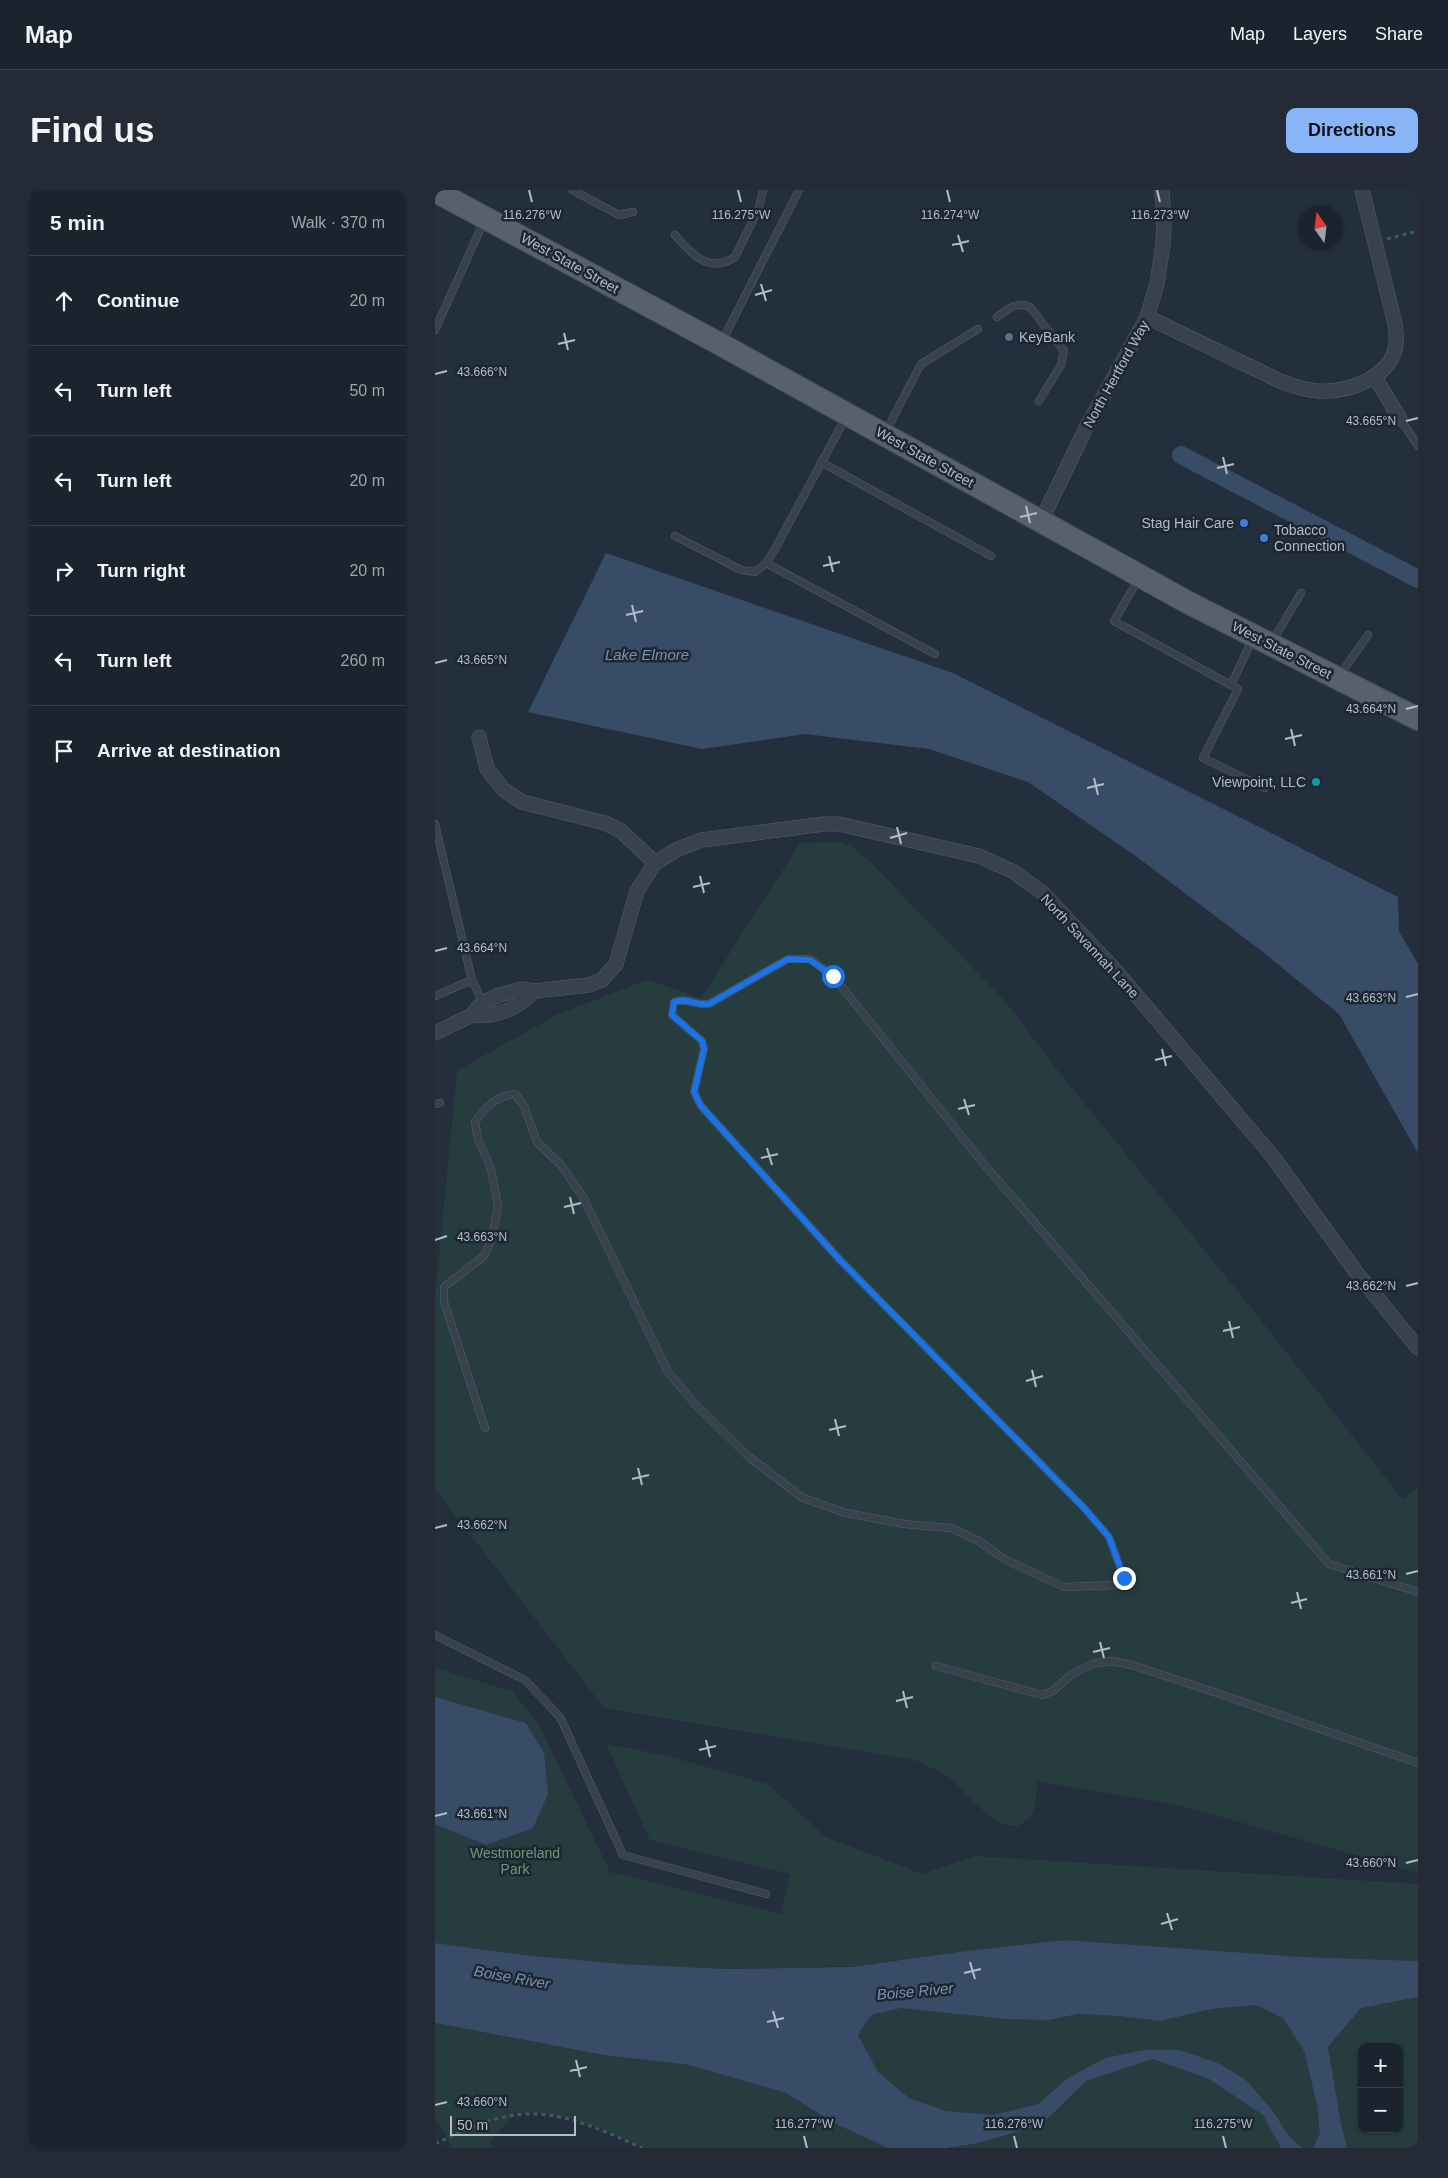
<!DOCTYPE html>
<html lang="en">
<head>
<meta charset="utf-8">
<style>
	body { margin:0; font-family:Helvetica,sans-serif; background:#242b36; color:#f1f3f6 }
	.controls { position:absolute; right:15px; bottom:15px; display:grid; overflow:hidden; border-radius:10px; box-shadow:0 1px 4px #0004 }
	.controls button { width:45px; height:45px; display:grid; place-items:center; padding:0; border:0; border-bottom:1px solid #39404a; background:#1b232e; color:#f1f3f6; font:25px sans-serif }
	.compass { position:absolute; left:863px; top:15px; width:45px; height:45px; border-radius:50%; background:#1b232e; box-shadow:0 1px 4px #0004; rotate:346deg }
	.scale { position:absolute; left:15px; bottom:12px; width:126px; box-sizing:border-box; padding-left:5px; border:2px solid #b4bcc9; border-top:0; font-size:14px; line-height:18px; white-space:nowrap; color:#b4bcc9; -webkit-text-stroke:4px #1d2633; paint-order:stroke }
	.stop { position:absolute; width:15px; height:15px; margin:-11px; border:4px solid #1a73e8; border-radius:50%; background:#fff }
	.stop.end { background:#1a73e8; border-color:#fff; box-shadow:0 1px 5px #0008 }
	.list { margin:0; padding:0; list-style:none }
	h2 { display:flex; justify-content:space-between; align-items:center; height:65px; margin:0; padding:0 20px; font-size:21px }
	h2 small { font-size:16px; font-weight:400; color:#a0a4aa }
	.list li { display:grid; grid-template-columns:32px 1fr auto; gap:15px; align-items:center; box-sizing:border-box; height:90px; padding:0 20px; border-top:1px solid #39404a }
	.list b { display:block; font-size:19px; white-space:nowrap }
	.list em { font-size:16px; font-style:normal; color:#a0a4aa }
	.icon { flex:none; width:28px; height:28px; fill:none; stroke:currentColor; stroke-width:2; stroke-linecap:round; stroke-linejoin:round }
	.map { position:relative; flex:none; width:983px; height:1958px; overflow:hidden; border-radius:10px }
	header { display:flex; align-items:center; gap:30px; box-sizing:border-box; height:70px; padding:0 25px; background:#1b232e; border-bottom:1px solid #39404a }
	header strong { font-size:24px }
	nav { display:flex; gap:28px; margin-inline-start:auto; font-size:18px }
	.intro { display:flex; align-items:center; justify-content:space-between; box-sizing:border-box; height:120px; padding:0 30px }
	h1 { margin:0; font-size:35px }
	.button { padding:12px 22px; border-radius:10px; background:#8ab4f8; color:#111; font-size:18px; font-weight:700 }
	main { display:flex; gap:30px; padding:0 30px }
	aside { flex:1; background:#1b232e; border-radius:10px; box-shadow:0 1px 4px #0004 }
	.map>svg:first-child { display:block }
	.green { fill:#263c3f; fill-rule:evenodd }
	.water { fill:#394c67 }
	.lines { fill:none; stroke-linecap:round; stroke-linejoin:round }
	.canal { stroke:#394c67; stroke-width:18 }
	.service-casing { stroke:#565f6c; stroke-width:8 }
	.minor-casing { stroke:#565f6c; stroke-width:15 }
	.primary-casing { stroke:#414a57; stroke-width:24 }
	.path { stroke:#44595c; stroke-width:3; stroke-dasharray:4 4; stroke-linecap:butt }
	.service { stroke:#38414e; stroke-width:7 }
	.minor { stroke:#38414e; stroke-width:14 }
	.primary { stroke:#56606e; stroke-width:22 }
	.route { stroke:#1a73e8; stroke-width:6 }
	.ticks { fill:none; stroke:#b4bcc9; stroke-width:2 }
	.service-dot { fill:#5c6f8a; stroke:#1d2633; stroke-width:2 }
	.shop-dot { fill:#3f7fe0; stroke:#1d2633; stroke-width:2 }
	.culture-dot { fill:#0f9aa8; stroke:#1d2633; stroke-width:2 }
	.labels { text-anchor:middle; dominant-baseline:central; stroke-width:5; stroke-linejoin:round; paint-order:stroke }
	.street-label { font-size:14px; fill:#b4bcc9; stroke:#1d2633 }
	.poi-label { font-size:14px; fill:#b4bcc9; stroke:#1d2633; text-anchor:start }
	.park-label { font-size:14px; fill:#6b9a76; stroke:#1d2633 }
	.water-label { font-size:15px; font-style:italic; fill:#7c92b1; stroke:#1d2633 }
	.ticks-label { font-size:12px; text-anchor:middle; fill:#b4bcc9; stroke:#1d2633; stroke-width:5; stroke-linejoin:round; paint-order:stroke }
</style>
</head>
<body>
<header>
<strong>Map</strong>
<nav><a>Map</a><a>Layers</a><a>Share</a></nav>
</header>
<div class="intro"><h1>Find us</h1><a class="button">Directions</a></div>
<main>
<aside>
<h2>5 min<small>Walk · 370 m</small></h2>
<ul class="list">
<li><svg class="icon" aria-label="ahead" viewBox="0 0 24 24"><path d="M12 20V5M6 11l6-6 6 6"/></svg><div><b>Continue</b></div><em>20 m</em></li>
<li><svg class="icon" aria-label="left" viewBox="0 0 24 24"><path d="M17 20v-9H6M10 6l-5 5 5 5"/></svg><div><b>Turn left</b></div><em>50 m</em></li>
<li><svg class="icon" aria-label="left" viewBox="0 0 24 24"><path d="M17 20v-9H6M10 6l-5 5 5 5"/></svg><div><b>Turn left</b></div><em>20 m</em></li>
<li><svg class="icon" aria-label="right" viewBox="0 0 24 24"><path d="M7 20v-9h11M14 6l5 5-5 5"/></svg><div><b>Turn right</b></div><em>20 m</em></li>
<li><svg class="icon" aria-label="left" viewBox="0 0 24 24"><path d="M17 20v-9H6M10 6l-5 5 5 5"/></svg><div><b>Turn left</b></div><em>260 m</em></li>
<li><svg class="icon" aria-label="arrive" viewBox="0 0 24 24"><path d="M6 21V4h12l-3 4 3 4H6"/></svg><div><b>Arrive at destination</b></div></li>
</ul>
</aside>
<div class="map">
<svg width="983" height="1958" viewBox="0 0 983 1958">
	<rect width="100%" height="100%" fill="#242f3e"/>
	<g class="green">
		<path d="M405 652 416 656 437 674 571 812 623 881 810 1110 968 1310 983 1297V1683L740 1614 602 1591 601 1612 597 1626 583 1636 565 1634 538 1612 516 1588 483 1571 169 1518 0 1299V1109L22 881 121 825 212 790 266 808 365 653Z"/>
		<path d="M0 1478 77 1501 104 1535 175 1682 346 1724 355 1684 215 1650 171 1554 229 1565 333 1594 391 1647 487 1684 540 1666 983 1694V1771L868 1767 630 1750 523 1762 419 1776 291 1779 187 1774 88 1765 0 1753Z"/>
		<path d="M978 1807H983V1958H912L906 1934 893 1857 926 1818ZM927 1857H964V1939H927Z"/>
		<path d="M821 1815 848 1828 869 1861 882 1915 885 1943 879 1958H867L854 1946 837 1920 812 1891 745 1860 633 1888 603 1914 559 1925 511 1921 474 1908 443 1882 423 1845 436 1825 466 1818 613 1830 643 1824 684 1826 725 1831 777 1819Z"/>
		<path d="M0 1833 169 1865 254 1875 351 1903 399 1933 453 1958H207L167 1939 136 1929 108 1923H80L56 1952 58 1958H17L0 1926Z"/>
		<path d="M718 1869 774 1889 828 1925 846 1958H511L539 1954 606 1935 651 1891Z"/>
	</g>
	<g class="water">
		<path d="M171 363 518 483 963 707 964 741 983 774V963L904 824 824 759 702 667 593 592 494 559 370 544 267 559 93 522Z"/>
		<path d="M0 1507 91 1533 109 1563 113 1604 98 1638 51 1655 0 1634Z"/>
		<path d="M630 1750 868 1767 983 1771V1807L926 1818 893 1857 906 1934 912 1958H878L885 1943 882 1915 869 1861 848 1828 821 1815 777 1819 725 1831 684 1826 643 1824 613 1830 571 1829 466 1818 436 1825 423 1845 443 1882 474 1908 511 1921 559 1925 603 1914 633 1888 670 1868 709 1860H745L785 1874 812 1891 837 1920 854 1946 867 1958H846L828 1925 774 1889 718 1869 651 1891 606 1935 539 1954 511 1958H453L399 1933 351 1903 254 1875 169 1865 0 1833V1753L88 1765 187 1774 291 1779 416 1777 523 1762Z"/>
	</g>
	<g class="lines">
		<path class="canal" d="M746 265 983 389"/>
		<g class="service-casing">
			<g id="service">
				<path d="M137 0 184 25 198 22"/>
				<path d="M240 45C257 64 273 84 300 67L324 18 328 0"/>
				<path d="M562 127C573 119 582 111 595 117L629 161 626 175 604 211"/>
				<path d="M0 140 49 31"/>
				<path d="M287 151 364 0"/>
				<path d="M965 229 983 256"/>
				<path d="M450 243 486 174 543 139"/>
				<path d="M386 272 556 366"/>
				<path d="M240 346 306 380 320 382 331 373 339 361 411 227"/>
				<path d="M331 373 500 464"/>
				<path d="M704 388 679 431 803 499 768 568 830 598"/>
				<path d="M837 452 866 403"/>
				<path d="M904 486 933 445"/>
				<path d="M796 495 818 448"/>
				<path d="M0 634 37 790 49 814"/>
				<path d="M0 806 37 790"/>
				<path d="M0 914 5 913"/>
				<path d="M50 1238 9 1112V1097L49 1066 57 1048 63 1016 56 979 43 949 40 932C51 916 60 907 80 904L89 916 102 952 126 975 148 1007 233 1182 260 1214 314 1267 368 1308 411 1323 469 1334 516 1338 544 1351 569 1369 629 1397 681 1395 689 1388 674 1347 650 1319 405 1070 266 916 259 902 269 859 267 851 237 825 239 812C251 807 261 816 274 814L353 769H375L398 786 548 973 894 1374 983 1402"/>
				<path d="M0 1445 90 1490 125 1527 188 1665 331 1704"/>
				<path d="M501 1476 607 1505 618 1501 637 1484 657 1474 677 1471 697 1475 785 1504 983 1573"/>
			</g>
		</g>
		<g class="minor-casing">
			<g id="minor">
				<path d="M712 127 845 191C858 196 869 200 882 201 912 203 957 188 961 154 962 148 961 141 960 134L927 0"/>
				<path d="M940 187 965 229"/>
				<path d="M606 331 653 234 712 127 722 94 728 54 729 34 727 0"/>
				<path d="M44 547 52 579 69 600 87 612 170 633 186 641 220 673"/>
				<path d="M37 825C60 828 83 819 99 801"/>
				<path d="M0 843 37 825 46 814 64 805 87 799 99 801 154 795 167 790 181 774 202 701 220 673 243 659 267 650 389 634H404L544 666 579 682 608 703 681 781 838 967 921 1082 983 1158"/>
			</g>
		</g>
		<g class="primary-casing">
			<path id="primary" d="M0 1 285 154 754 413 983 529"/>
		</g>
		<g class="path">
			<path d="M952 49 983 41"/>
			<path d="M0 1954C87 1909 120 1918 207 1958"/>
		</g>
		<use href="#service" class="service"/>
		<use href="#minor" class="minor"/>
		<use href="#primary" class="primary"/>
	</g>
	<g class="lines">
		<path class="route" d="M398 786 375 770 353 769 274 814C261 816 251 807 239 812L237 825 267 851 269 859 259 902 266 916 405 1070 650 1319 674 1347 689 1388"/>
	</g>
	<path class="ticks" d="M94 0 97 12M303 0 306 12M512 0 515 12M722 0 725 12M523 45 528 62M517 55 534 51M326 94 331 111M320 105 337 100M129 143 133 160M123 154 140 150M0 184 12 181M971 231 983 228M788 267 792 284M782 278 799 274M591 316 595 333M585 327 602 323M394 366 398 382M388 376 405 372M197 415 201 432M191 425 208 421M0 473 12 470M971 519 983 516M856 539 860 556M850 549 867 545M659 588 663 605M652 598 669 594M462 637 466 654M455 648 472 643M265 686 269 703M258 697 275 693M0 761 12 758M971 807 983 804M727 859 731 876M720 870 737 866M529 909 534 925M523 919 540 915M332 958 337 975M326 968 343 964M135 1007 139 1024M129 1017 146 1013M0 1050 12 1046M971 1096 983 1093M794 1131 798 1148M788 1141 805 1137M597 1180 601 1197M591 1191 608 1186M400 1229 404 1246M394 1240 411 1236M203 1278 207 1295M197 1289 214 1285M0 1338 12 1335M971 1384 983 1381M862 1402 866 1419M856 1413 872 1409M665 1452 669 1468M658 1462 675 1458M468 1501 472 1518M461 1511 478 1507M271 1550 275 1567M264 1560 281 1556M0 1626 12 1623M971 1673 983 1670M732 1723 737 1740M726 1734 743 1729M535 1772 540 1789M529 1783 546 1779M338 1821 343 1838M332 1832 349 1828M141 1870 145 1887M135 1881 152 1877M0 1915 12 1912M369 1946 372 1958M579 1946 582 1958M788 1946 791 1958"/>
	<circle class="service-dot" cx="574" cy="147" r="5"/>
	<g class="shop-dot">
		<circle cx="809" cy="333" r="5"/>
		<circle cx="829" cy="348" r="5"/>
	</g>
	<circle class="culture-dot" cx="881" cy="592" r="5"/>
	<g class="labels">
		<g class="street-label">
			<text transform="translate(135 73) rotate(29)">West State Street</text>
			<text transform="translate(681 184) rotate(-61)">North Hertford Way</text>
			<text transform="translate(490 267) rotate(29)">West State Street</text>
			<text transform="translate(847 460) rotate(27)">West State Street</text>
			<text transform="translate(655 756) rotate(47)">North Savannah Lane</text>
		</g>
		<g class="poi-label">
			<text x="584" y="147">KeyBank</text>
			<text x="799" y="333" text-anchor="end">Stag Hair Care</text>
			<text x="839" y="340">Tobacco<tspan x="839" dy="16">Connection</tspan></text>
			<text x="871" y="592" text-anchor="end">Viewpoint, LLC</text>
		</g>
		<g class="park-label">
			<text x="80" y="1663">Westmoreland<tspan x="80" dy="16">Park</tspan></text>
		</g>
		<g class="water-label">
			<text x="212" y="464">Lake Elmore</text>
			<text transform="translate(77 1787) rotate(10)">Boise River</text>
			<text transform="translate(480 1801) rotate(-5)">Boise River</text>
		</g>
	</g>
	<g class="ticks-label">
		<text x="97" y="29">116.276°W</text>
		<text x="306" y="29">116.275°W</text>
		<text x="515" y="29">116.274°W</text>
		<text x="725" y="29">116.273°W</text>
		<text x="47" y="186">43.666°N</text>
		<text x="936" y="235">43.665°N</text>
		<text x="47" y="474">43.665°N</text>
		<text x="936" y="523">43.664°N</text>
		<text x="47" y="762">43.664°N</text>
		<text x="936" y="812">43.663°N</text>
		<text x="47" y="1051">43.663°N</text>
		<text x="936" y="1100">43.662°N</text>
		<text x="47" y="1339">43.662°N</text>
		<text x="936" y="1389">43.661°N</text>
		<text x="47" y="1628">43.661°N</text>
		<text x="936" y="1677">43.660°N</text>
		<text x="47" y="1916">43.660°N</text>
		<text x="369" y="1938">116.277°W</text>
		<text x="579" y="1938">116.276°W</text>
		<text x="788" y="1938">116.275°W</text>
	</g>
</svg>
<div class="controls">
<button>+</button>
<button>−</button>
</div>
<svg class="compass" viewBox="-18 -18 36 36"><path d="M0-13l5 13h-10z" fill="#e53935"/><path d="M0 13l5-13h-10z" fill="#a0a4aa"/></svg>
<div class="scale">50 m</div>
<div class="stop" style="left:398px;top:786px"></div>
<div class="stop end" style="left:689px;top:1388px"></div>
</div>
</main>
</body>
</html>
